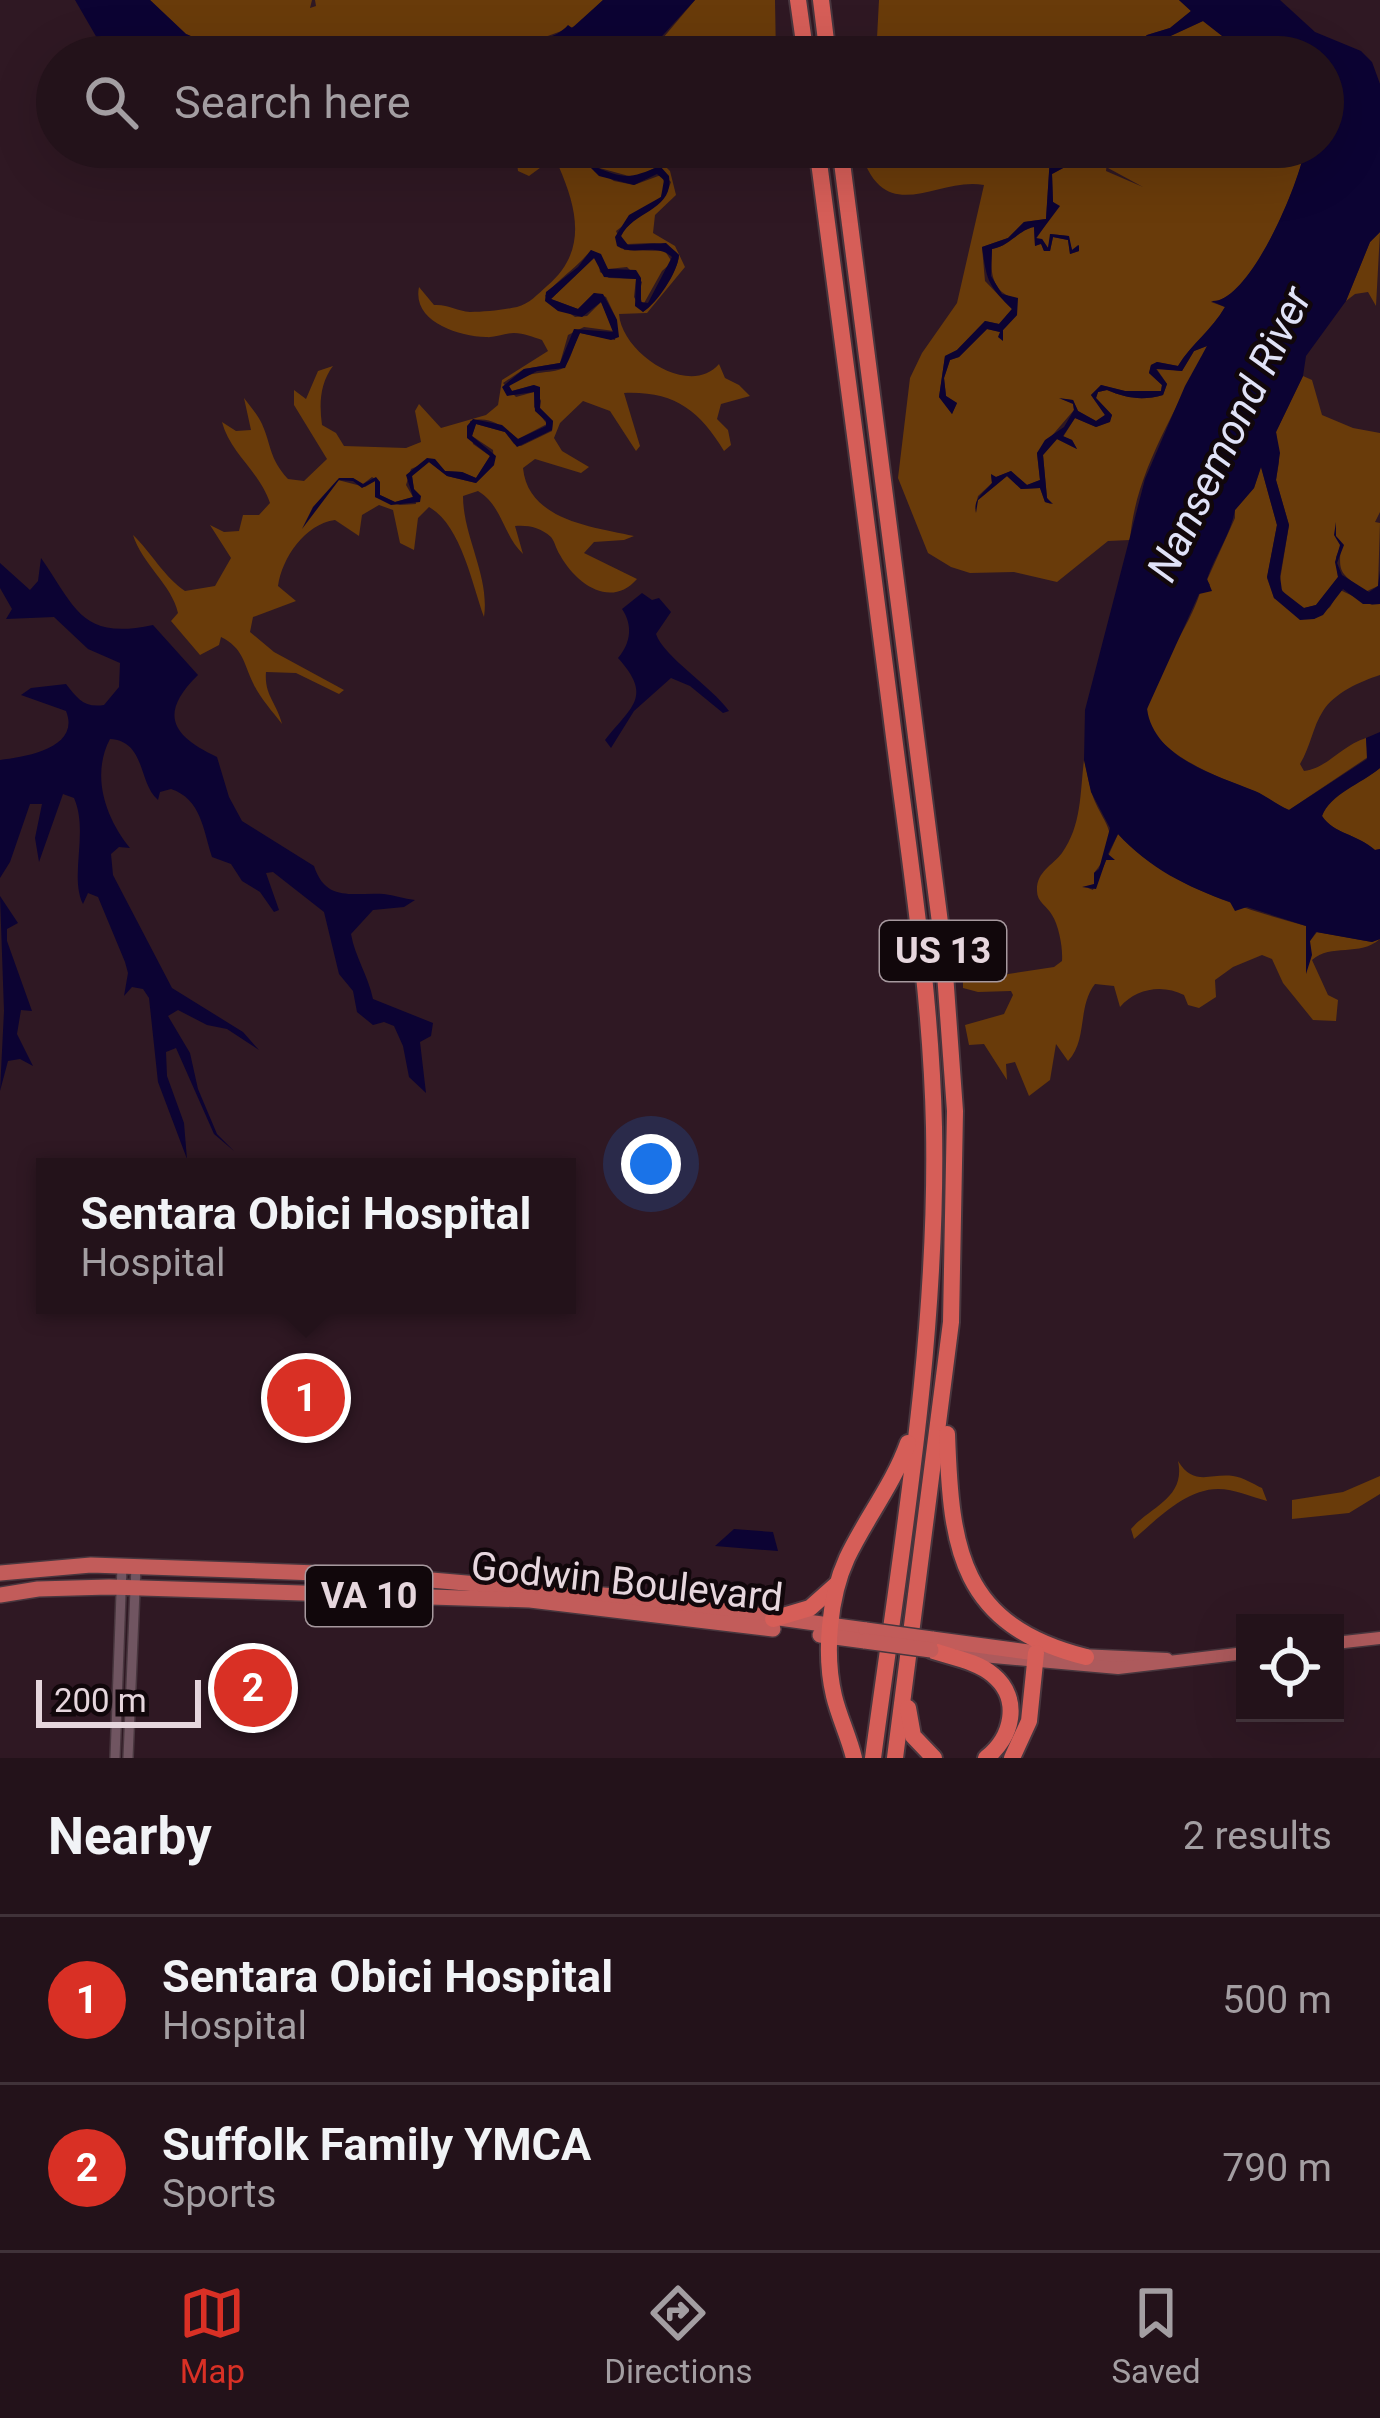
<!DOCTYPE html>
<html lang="en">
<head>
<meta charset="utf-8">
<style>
	body { margin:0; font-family:Roboto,sans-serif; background:#2b1b23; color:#f1f3f6 }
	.controls { position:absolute; right:36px; bottom:36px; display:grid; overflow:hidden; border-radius:0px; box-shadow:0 12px 48px #0002 }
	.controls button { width:108px; height:108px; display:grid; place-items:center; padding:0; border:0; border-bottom:3px solid #403239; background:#23121a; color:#f1f3f6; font:60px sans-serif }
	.scale { position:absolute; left:36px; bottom:30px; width:165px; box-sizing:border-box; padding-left:12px; border:6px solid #e6d6dd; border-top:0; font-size:33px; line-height:42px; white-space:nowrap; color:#e6d6dd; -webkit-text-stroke:9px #11070b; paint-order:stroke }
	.you { position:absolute; left:651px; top:1164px; width:42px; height:42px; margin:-30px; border:9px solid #fff; border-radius:50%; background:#1a73e8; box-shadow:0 0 0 18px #1a73e833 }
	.badge { display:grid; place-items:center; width:78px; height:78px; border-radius:50%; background:#d93025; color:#fff; font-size:39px; font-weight:700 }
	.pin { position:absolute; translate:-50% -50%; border:6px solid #fff; box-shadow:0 3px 12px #0006 }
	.popup { position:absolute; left:36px; top:1158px; width:540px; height:156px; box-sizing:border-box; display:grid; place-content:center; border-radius:0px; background:#23121a; filter:drop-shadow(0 3px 9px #0005); font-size:39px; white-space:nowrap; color:#a39ea2 }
	.popup b { font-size:45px; color:#f1f3f6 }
	.popup::after { content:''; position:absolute; left:50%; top:100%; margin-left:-24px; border:24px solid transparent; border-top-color:#23121a }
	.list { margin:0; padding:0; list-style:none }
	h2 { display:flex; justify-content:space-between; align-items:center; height:156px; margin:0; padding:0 48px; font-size:51px }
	h2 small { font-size:39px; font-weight:400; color:#a39ea2 }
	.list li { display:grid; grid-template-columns:78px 1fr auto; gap:36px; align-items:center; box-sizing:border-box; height:168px; padding:0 48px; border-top:3px solid #403239 }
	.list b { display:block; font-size:45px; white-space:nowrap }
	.list p { margin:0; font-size:39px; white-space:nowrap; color:#a39ea2 }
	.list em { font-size:39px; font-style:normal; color:#a39ea2 }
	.icon { flex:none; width:66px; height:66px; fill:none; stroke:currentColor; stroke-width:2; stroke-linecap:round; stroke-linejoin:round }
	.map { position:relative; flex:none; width:1380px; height:1758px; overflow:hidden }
	.search { position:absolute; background:#23121a; box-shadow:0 12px 48px #0002; left:36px; right:36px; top:36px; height:132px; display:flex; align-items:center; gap:30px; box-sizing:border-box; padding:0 42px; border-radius:66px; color:#a39ea2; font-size:45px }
	.sheet { height:492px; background:#23121a }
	nav { display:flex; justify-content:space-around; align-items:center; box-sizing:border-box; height:168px; border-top:3px solid #403239; background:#23121a; font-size:33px; color:#a39ea2 }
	nav a { display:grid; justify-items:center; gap:6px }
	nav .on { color:#d93025 }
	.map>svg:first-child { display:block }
	.green { fill:#693b0a }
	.water { fill:#0c0333 }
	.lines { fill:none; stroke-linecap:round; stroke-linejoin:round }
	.tertiary-casing { stroke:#48363e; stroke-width:12 }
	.primary-casing { stroke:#48363e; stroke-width:15 }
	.trunk-casing { stroke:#48363e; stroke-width:18 }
	.motorway-casing { stroke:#48363e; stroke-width:20 }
	.tertiary { stroke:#705561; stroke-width:9 }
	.primary { stroke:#ad5a5c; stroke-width:12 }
	.trunk { stroke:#c25c5a; stroke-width:15 }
	.motorway { stroke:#d65e58; stroke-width:16 }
	.trunk-bridge-casing { stroke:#48363e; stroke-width:18; stroke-linecap:butt }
	.trunk-bridge { stroke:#c25c5a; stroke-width:15 }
	.labels { text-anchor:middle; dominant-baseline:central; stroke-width:9; stroke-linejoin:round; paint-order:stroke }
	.shield { fill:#11070b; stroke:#a6989e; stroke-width:3 }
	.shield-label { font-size:36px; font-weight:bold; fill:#e6d6dd }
	.street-label { font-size:39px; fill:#e6d6dd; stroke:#11070b }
	.water-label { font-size:42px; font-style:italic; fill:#e0e2f7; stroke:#11070b }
</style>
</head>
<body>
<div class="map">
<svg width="1380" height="1758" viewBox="0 0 1380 1758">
	<rect width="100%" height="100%" fill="#2f1823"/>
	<g class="green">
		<path d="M150 0H312L310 8 316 6 315 0H603L578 25 534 41 474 45 417 57H240L186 34Z"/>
		<path d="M695 0H775L776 57H765L753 46 727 53 724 44H693L663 38Z"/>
		<path d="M879 0H1179L1191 11 1170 28 1147 35 1124 55 1104 51 1098 57H876Z"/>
		<path d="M1203 21 1249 57H1139L1151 45Z"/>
		<path d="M515 147H592L587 164 614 181 634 185 661 175 665 184 661 197 616 231 624 250 665 251 672 262 662 271 643 305 639 294 642 282 627 267 608 269 591 250C577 268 559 278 545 296L575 317 587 316 601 302 614 331 584 327 568 335 560 363 524 369 503 383 516 397 534 392V407L547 424 518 439C503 427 491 415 470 421L473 444 490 456 476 478 462 472 445 471 434 459 411 469 406 485 413 497 395 502 380 495V482L372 477 363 484 353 478 338 480 365 487 375 481V497L400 505 416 504 412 476 429 462 447 476 476 483 494 465 493 450 472 436 476 424 505 432 514 444 521 446 552 431 553 421 540 408 541 401 534 385 512 391 509 386C529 368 551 375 563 368 571 362 574 342 580 333L615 340 617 320 606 297 594 293 578 309 551 299 594 258 598 259 600 272 609 278 636 279 634 297 643 312C657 303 678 272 679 255 663 237 644 245 624 244L621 236C635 210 660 215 671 182L656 167 636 178 596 167 594 156 599 147H624L628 158 637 163 660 161 670 171 676 195 655 215 653 233 675 246 685 267 647 313 619 314C622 354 690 398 719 364L725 378 739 385 750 396 721 404 717 419 728 430 731 445 724 451C699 410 674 391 624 393L640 446 636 451 610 411 583 401 560 423 554 438 562 451 589 467 581 473 535 459 523 468C528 520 592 527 634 536L624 540 594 542 584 553 637 579C611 609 576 584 560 555 556 549 555 542 551 537 540 527 528 525 515 526L523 554C503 535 502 505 478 491L463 496C463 537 490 576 484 617 472 584 461 525 429 507L418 518 414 550 400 543 393 510 379 505 362 515 359 536 335 520C305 524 282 558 278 586L296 601 253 617 250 632 274 652 344 690 339 694 296 673 266 672C264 695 277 703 282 724 272 711 260 698 253 683 243 662 243 648 221 637L219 645 200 655 171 621 178 613C172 585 142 564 133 535 151 552 164 577 185 591L215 586 231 558 210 525 224 532 239 531 243 515H259L270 503C260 472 230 453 222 422L236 431 251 430 244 398C250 406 258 415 262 424 272 447 269 458 288 479L304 481 327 459 294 405V390L306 399 318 371 333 366C320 383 319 404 322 425L336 433 344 446 406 448 421 442 415 411 419 404 441 428 486 415 498 405 502 380 548 351 542 340C533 337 524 333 514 333 505 333 495 338 486 337 457 336 412 321 419 287L434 305C448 304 457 311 470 312 484 312 503 310 517 307 529 304 538 294 547 286 587 252 578 211 559 167L548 162 529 176 518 171Z"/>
		<path d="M859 147H1058L1056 154 1050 157 1046 219 1024 222 1008 238 982 247 985 281 1012 309 999 324 985 321 957 350 945 356 939 397 952 414 957 403 946 396 944 378 950 360 959 357 987 329 1000 332 1002 340 1003 330 1017 315V299C991 293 990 271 992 249 1010 246 1018 230 1034 227L1035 246 1041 243 1044 251H1050L1053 237 1068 240 1070 254 1079 251 1078 245 1072 250 1068 236 1051 234 1048 248 1042 239H1036L1058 206 1053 202 1052 174 1065 167 1061 163 1066 147H1105L1108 152 1106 171 1143 187 1108 168V147H1305C1301 182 1250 302 1211 302L1225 307C1212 330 1191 344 1178 366L1157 362 1151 365 1149 373 1162 385 1161 391H1125L1101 385 1091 395 1105 415 1096 421 1078 411 1073 400 1061 399 1073 403 1074 410 1037 453 1040 480 1027 485 1011 471 996 477 991 475 992 483 978 496 975 509 978 500 1007 476 1021 489 1040 488 1045 502 1051 504 1047 498 1043 455 1057 439 1077 449 1072 440 1063 437 1075 418 1096 427 1109 422 1112 415 1096 398 1098 392 1107 390C1126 398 1142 401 1163 395L1167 384 1156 368 1182 371 1194 351 1207 346C1179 407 1135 471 1130 540L1108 541 1057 582 1014 572 970 573 951 567 928 553 898 478 910 378 922 353 957 303 984 185C935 176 884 232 859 147Z"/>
		<path d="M1380 232 1376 306 1368 292 1355 294 1346 301 1370 242Z"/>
		<path d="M1303 376 1312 380 1322 415 1353 428 1380 433V512L1375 522 1380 523 1378 586 1365 592C1341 572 1338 576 1341 545L1336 557 1338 577 1316 605 1304 608 1289 599 1279 586 1289 525 1276 480 1279 462 1276 432Z"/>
		<path d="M1261 467 1277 525 1267 578 1274 598 1314 619 1330 607 1340 590 1372 605 1380 604V675C1361 681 1334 693 1323 711 1313 726 1310 748 1300 764L1304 771C1328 768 1339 747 1366 738L1368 757 1289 810C1277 805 1267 797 1256 792 1220 777 1130 748 1150 695 1163 660 1188 629 1200 593L1210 585 1207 580 1235 518V510L1254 488Z"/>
		<path d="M1084 760C1087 771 1088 780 1091 790 1099 823 1128 832 1094 873V884L1088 888 1093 890 1118 834C1165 885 1240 908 1306 926L1308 963 1310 941 1317 932 1372 942 1380 939C1360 957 1331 943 1312 960L1328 995 1338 1000 1336 1021 1313 1020 1283 983 1272 959 1262 955 1233 967 1215 980 1216 997 1199 1008 1188 1005 1184 995C1163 984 1136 988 1120 1007L1114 986 1095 984C1077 1007 1088 1040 1068 1061L1056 1044 1050 1080 1029 1096 1015 1062 1006 1064 1007 1080 984 1044 969 1045 965 1025 1004 1014 1013 995 1011 991 978 992 963 988V981L1054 967 1062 961C1063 948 1059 926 1052 915 1047 906 1037 902 1037 891 1036 872 1052 866 1062 853 1082 825 1080 792 1084 760Z"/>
		<path d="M1380 768V849L1375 850C1357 834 1334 834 1322 816 1330 795 1361 783 1380 768Z"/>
		<path d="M1178 1461C1194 1487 1210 1473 1233 1476 1243 1477 1253 1484 1262 1488L1267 1501C1252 1497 1234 1489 1218 1489 1186 1489 1157 1519 1134 1539L1131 1529C1151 1506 1186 1498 1178 1461Z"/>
		<path d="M1380 1476V1494L1349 1513 1292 1519V1500L1343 1492Z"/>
	</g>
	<g class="water">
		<path d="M75 0H150L186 34 240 57H113L101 45Z"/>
		<path d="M603 0H695L643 57H417C436 53 456 47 475 45 504 41 548 48 568 25L572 28Z"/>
		<path d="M1179 0H1280L1315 32 1361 51 1372 62 1380 84V232L1370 242 1346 301 1306 356 1303 376 1276 432 1280 453 1276 480 1289 525 1280 576 1282 591 1304 608 1316 605 1338 577 1335 562 1340 545 1334 535 1336 522V536L1344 545 1337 563 1342 575 1369 592 1378 586 1380 571V604H1363L1343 589 1323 615 1314 619 1300 620 1274 598 1267 577 1277 525 1261 467 1254 488 1235 510C1231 534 1215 555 1207 579L1212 591 1199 594 1147 709C1154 758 1215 775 1255 791 1267 796 1277 805 1289 810L1367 759 1366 738 1380 732V768C1361 784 1330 794 1322 816 1334 834 1357 834 1375 850L1380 849V939L1372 942 1316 932 1310 941 1312 955 1306 974V926L1247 907 1235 911 1230 902C1187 887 1149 868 1118 834L1108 854 1115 860H1106L1096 889 1082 887 1094 884V873L1099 869 1110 828 1091 792 1084 760 1085 710 1145 479 1185 386 1207 346 1194 351 1182 371 1156 369 1167 384 1163 395C1142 401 1126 398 1107 390L1098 392 1096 398 1112 415 1110 422 1096 427 1075 418 1063 436 1072 440 1077 449 1057 439 1043 455 1047 498 1053 504 1045 502 1040 488 1021 489 1007 476 978 500 976 513C973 498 983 494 992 483L991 474 996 477 1011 471 1027 485 1040 480 1037 453 1045 440 1064 427 1074 410 1073 404 1059 398 1073 400 1078 411 1096 421 1105 415 1091 395 1101 385 1125 391H1161L1162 385 1149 373 1151 365 1157 362 1178 366C1191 344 1212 330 1225 307L1211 301C1249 305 1301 180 1305 147H1323V57H1249L1203 21 1151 45 1139 57H1098L1110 50 1127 54 1147 35 1170 28 1191 11Z"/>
		<path d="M592 147H598L594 157 596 167C626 180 631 178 660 166L669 176C674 211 634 210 621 236L628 245 666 243 679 255C678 272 657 303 643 312L635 306 636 279 604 277 594 258 551 299 578 309 594 293 603 294 617 320 619 337 611 340 580 333 565 368 537 371 509 386 512 391 534 385 540 387V408L553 421 552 430 517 447 505 432 476 424 472 436 496 456 494 465 476 483 447 476 429 462 412 476 414 489 421 496 420 502 391 505 375 497V481L362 488 353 481 339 480 302 529 313 507 339 478H353L363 484 376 477 380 482V495L395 502 413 497 406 475 427 458 435 459 445 471 462 472 476 478 490 456 467 438V426L473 419 502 425 518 439 546 426V421L535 411 534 392 507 396 502 387 524 369 560 363 574 329 613 332 601 302 582 317 558 311 545 301 546 292 578 267 591 250 601 254 608 269 636 270 641 278V302L648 303 672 257C655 242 634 257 617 246L615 237 629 215 661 197 664 180 657 174 634 185 599 176 587 164Z"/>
		<path d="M1058 147H1066L1061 163 1065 167 1052 174 1053 202 1060 206 1036 238 1042 239 1048 248 1050 234 1069 236 1072 250 1079 245V251L1070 254 1068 240 1053 237 1050 251H1044L1041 244 1035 246 1034 227C1018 230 1010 246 992 249L991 276 1002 294 1018 298 1017 315 1003 330V341L998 337 1000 332 987 329 959 357 950 360 944 378 946 396 957 403 952 414 939 397 945 356 957 350 985 321 999 324 1012 309C988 285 987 282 982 247L1008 238 1024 222 1046 219 1050 157 1056 154Z"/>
		<path d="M41 558C77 610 82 640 153 625L198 675C158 714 172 736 217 757L229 797 242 821 314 866C326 903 353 892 384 894 394 895 404 899 415 900L404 907 373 910 351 934C355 957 368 975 373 999L433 1023 431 1036 420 1042 426 1093 409 1077 403 1046 394 1026 384 1022 373 1025 357 1012 353 991 339 974 324 912 273 872 266 873 279 910 274 912 260 892 242 881 231 864 212 857C203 829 201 799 171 789L160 792 158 800C138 783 146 741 110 739 91 775 105 817 130 848L119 847 111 854 113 875 172 988 243 1032 259 1050 227 1029 207 1025 178 1010 168 1016 190 1053 198 1089 217 1134 234 1151 214 1134 176 1048 166 1052 167 1076 184 1123 187 1159 158 1082 149 998 143 989 132 987 124 996 128 973 125 962 98 897 88 893 83 904C69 876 89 832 74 798L63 794 39 862 35 838 42 804H30L10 862 0 878V760C26 757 81 748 66 711L21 695 31 688 66 684C78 699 84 708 104 705L119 687 120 663 88 649 54 617 6 619 12 609 0 588V563L30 590 38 581Z"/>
		<path d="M642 593 652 600 659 598 671 612 656 634C664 657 711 686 729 711L723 713 690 686 671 678 634 711 611 748 605 740C632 706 653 697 618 658 631 643 633 625 622 609Z"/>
		<path d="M0 896 18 923 7 929V941L32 1011 21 1010 17 1034 33 1066 20 1059 8 1061 0 1091 4 1011Z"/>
		<path d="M734 1529 773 1532 778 1551 715 1546Z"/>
	</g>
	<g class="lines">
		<g class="tertiary-casing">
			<g id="tertiary">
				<path d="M115 1758 122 1566"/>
				<path d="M128 1758 136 1566"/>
			</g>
		</g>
		<g class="primary-casing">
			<g id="primary">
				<path d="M1335 1643 1380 1638"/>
				<path d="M1036 1653 1167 1659"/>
				<path d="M960 1654 1118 1668 1245 1653"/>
			</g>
		</g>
		<g class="trunk-casing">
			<g id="trunk">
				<path d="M0 1573 91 1565 374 1575 626 1597 866 1630"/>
				<path d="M0 1595 38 1589 109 1587 530 1600 773 1629"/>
				<path d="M820 1635 865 1641"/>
				<path d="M932 1639 1036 1653"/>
			</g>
		</g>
		<g class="motorway-casing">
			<g id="motorway">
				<path d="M798 0 806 57"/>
				<path d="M821 0 828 57"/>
				<path d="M817 147C843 336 866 524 891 713 908 851 931 988 934 1127 938 1340 901 1549 873 1758"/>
				<path d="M840 147 943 946 955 1111 951 1322 895 1758"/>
				<path d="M947 1434C951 1550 960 1625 1086 1657"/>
				<path d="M773 1619 810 1608 837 1584"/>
				<path d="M931 1650C950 1657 977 1661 993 1675 1022 1699 1012 1738 986 1758"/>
				<path d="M908 1708 913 1736 934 1758"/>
				<path d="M854 1758C849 1737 839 1717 834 1696 824 1654 829 1597 847 1558 866 1518 893 1485 908 1443"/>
				<path d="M1012 1758 1029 1721 1036 1653"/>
			</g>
		</g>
		<use href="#tertiary" class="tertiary"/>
		<use href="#primary" class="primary"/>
		<use href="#trunk" class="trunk"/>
		<use href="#motorway" class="motorway"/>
		<g class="trunk-bridge-casing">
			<g id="trunk-bridge">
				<path d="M866 1630 932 1639"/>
				<path d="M865 1641 931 1650"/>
			</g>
		</g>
		<use href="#trunk-bridge" class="trunk-bridge"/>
	</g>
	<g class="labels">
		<g class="shield">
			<rect x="880" y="921" width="126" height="60" rx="9"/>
			<rect x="306" y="1566" width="126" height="60" rx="9"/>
		</g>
		<g class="shield-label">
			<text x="943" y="951">US 13</text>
			<text x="369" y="1596">VA 10</text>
		</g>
		<g class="street-label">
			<text transform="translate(627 1582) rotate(6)">Godwin Boulevard</text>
		</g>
		<g class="water-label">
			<text transform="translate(1229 434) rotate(-64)">Nansemond River</text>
		</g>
	</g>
</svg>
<div class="controls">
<button><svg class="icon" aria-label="locate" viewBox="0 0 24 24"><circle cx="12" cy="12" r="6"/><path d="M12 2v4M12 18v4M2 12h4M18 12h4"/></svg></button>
</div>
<div class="scale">200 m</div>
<div class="you"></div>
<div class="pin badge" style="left:306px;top:1398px">1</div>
<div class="popup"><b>Sentara Obici Hospital</b>Hospital</div>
<div class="pin badge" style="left:253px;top:1688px">2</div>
<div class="search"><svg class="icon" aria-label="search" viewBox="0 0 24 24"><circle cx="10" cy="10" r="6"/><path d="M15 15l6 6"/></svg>Search here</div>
</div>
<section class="sheet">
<h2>Nearby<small>2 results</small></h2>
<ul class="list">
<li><span class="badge">1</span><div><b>Sentara Obici Hospital</b><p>Hospital</p></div><em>500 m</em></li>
<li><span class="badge">2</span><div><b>Suffolk Family YMCA</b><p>Sports</p></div><em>790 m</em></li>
</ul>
</section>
<nav>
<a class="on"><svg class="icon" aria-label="map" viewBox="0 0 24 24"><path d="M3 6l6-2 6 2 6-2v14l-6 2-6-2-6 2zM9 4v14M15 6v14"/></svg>Map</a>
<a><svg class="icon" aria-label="directions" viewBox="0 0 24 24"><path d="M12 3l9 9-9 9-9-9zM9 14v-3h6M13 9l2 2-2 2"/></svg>Directions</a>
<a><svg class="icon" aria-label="saved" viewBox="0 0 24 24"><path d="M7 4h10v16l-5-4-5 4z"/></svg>Saved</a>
</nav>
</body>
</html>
